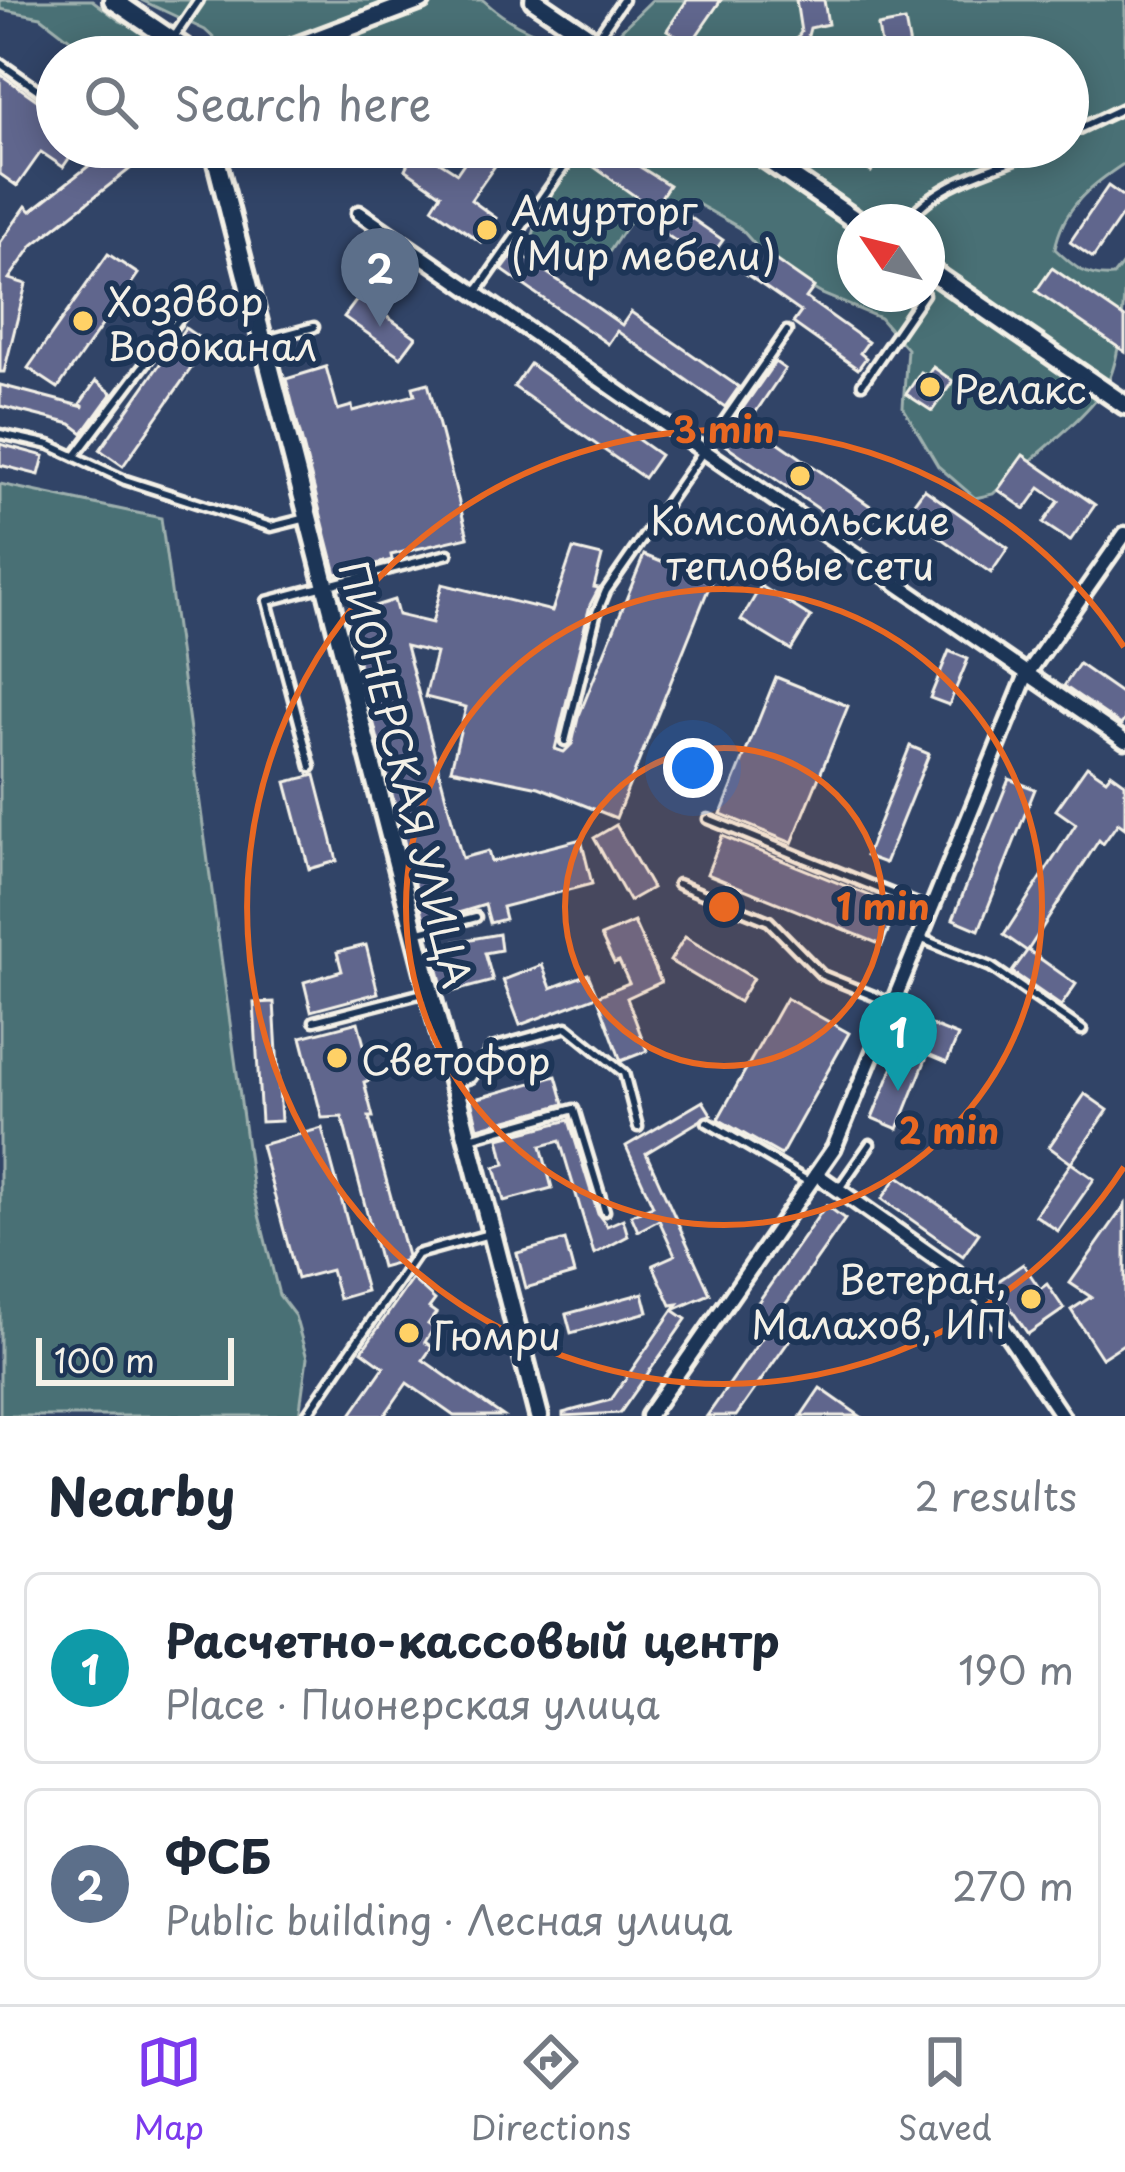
<!DOCTYPE html>
<html lang="en">
<head>
<meta charset="utf-8">
<style>
	body { margin:0; font-family:"Playpen Sans",sans-serif; background:#f6f6f7; color:#1f2937 }
	.compass { position:absolute; left:837px; top:204px; width:108px; height:108px; border-radius:50%; background:#fff; box-shadow:0 6px 30px #0003; rotate:305deg }
	.scale { position:absolute; left:36px; bottom:30px; width:198px; box-sizing:border-box; padding-left:12px; border:6px solid #f4f1e8; border-top:0; font-size:33px; line-height:42px; white-space:nowrap; color:#f4f1e8; -webkit-text-stroke:9px #1d3557; paint-order:stroke }
	.you { position:absolute; left:693px; top:768px; width:42px; height:42px; margin:-30px; border:9px solid #fff; border-radius:50%; background:#1a73e8; box-shadow:0 0 0 18px #1a73e833 }
	.badge { display:grid; place-items:center; width:78px; height:78px; border-radius:50%; background:#7c3aed; color:#fff; font-size:39px; font-weight:700 }
	.pin { position:absolute; translate:-50% -99px; filter:drop-shadow(0 3px 6px #0008) }
	.pin::after { content:''; position:absolute; top:63px; width:42px; height:36px; background:inherit; clip-path:polygon(0 0,100% 0,50% 100%) }
	.list { margin:0; padding:0; list-style:none }
	h2 { display:flex; justify-content:space-between; align-items:center; height:156px; margin:0; padding:0 48px; font-size:51px }
	h2 small { font-size:39px; font-weight:400; color:#747a83 }
	.list li { display:grid; grid-template-columns:78px 1fr auto; gap:36px; align-items:center; box-sizing:border-box; height:192px; margin:0 24px 24px; padding:0 24px; border:3px solid #e0e1e3; border-radius:18px }
	.list b { display:block; font-size:45px; white-space:nowrap }
	.list p { margin:0; font-size:39px; white-space:nowrap; color:#747a83 }
	.list em { font-size:39px; font-style:normal; color:#747a83 }
	.icon { flex:none; width:66px; height:66px; fill:none; stroke:currentColor; stroke-width:2; stroke-linecap:round; stroke-linejoin:round }
	.map { position:relative; flex:none; width:1125px; height:1416px; overflow:hidden }
	.search { position:absolute; background:#fff; box-shadow:0 6px 30px #0003; left:36px; right:36px; top:36px; height:132px; display:flex; align-items:center; gap:30px; box-sizing:border-box; padding:0 42px; border-radius:66px; color:#747a83; font-size:45px }
	.sheet { height:588px; background:#fff }
	nav { display:flex; justify-content:space-around; align-items:center; box-sizing:border-box; height:168px; border-top:3px solid #e0e1e3; background:#fff; font-size:33px; color:#747a83 }
	nav a { display:grid; justify-items:center; gap:6px }
	nav .on { color:#7c3aed }
	.map>svg:first-child { display:block }
	.green { fill:#487074; stroke:#9eb0ae; stroke-width:3; fill-rule:evenodd }
	.building { fill:#60668d; stroke:#f4f1e8; stroke-width:3 }
	.lines { fill:none; stroke-linecap:round; stroke-linejoin:round }
	.lane-casing { stroke:#f4f1e8; stroke-width:15 }
	.street-casing { stroke:#f4f1e8; stroke-width:21 }
	.secondary-casing { stroke:#f4f1e8; stroke-width:26 }
	.lane { stroke:#1d3557; stroke-width:6 }
	.street { stroke:#1d3557; stroke-width:12 }
	.secondary { stroke:#1d3557; stroke-width:16 }
	.ring { fill:none; stroke:#e96822; stroke-width:6 }
	.poi-dot { fill:#ffd166; stroke:#1d3557; stroke-width:4.5 }
	.labels { text-anchor:middle; dominant-baseline:central; stroke-width:12; stroke-linejoin:round; paint-order:stroke }
	.poi-label { font-size:39px; fill:#f4f1e8; stroke:#1d3557; text-anchor:start }
	.street-label { font-size:39px; fill:#f4f1e8; stroke:#1d3557 }
	.centre { fill:#e96822; stroke:#1d3557; stroke-width:6 }
	.ring-label { font-size:36px; text-anchor:middle; font-weight:bold; fill:#e96822; stroke:#1d3557; stroke-width:12; stroke-linejoin:round; paint-order:stroke }
</style>
</head>
<body>
<div class="map">
<svg width="1125" height="1416" viewBox="0 0 1125 1416">
	<rect width="100%" height="100%" fill="#314467"/>
	<filter id="ink" filterUnits="userSpaceOnUse"><feTurbulence type="fractalNoise" baseFrequency=".00833" numOctaves="2"/><feDisplacementMap in="SourceGraphic" scale="24" xChannelSelector="R" yChannelSelector="G"/><feConvolveMatrix kernelMatrix="1 2 1 2 8 2 1 2 1" color-interpolation-filters="sRGB"/></filter>
	<g filter="url(#ink)">
		<g class="green">
			<path d="M0 0H92L120 21 150 33 159 57H93L41 17 0 9Z"/>
			<path d="M141 0H483C520 34 556 43 605 46L652 0H1125V163C1091 185 1063 207 1055 249 1074 267 1086 278 1113 276L1125 261C1125 293 1122 352 1108 382 1089 417 1024 464 993 494L975 498 938 466 903 407 907 349 880 318 822 294 775 267 740 228 689 199 635 213 594 275 556 265 530 246 558 147H1068V57H525L516 51 462 57H234L205 30ZM855 222H927V294H855Z"/>
			<path d="M0 484 161 518 253 1191 279 1295 295 1316 307 1358 299 1416H0Z"/>
		</g>
		<g class="building">
			<path d="M687 0H721L690 45 667 30Z"/>
			<path d="M796 0H824L828 24 810 28 806 43 826 57H785L801 32Z"/>
			<path d="M905 21 912 57H883L878 26Z"/>
			<path d="M0 74 57 114V147H77L63 167 41 152 17 186 0 174Z"/>
			<path d="M113 147H158L33 245 9 279 26 284 4 372H0V243L26 206 31 211Z"/>
			<path d="M416 147 457 173 475 147H508L471 200 496 218 482 243 432 208 441 194 405 169Z"/>
			<path d="M608 147 669 185 661 197 723 240 715 251 721 256 713 267 648 222 656 211 594 167Z"/>
			<path d="M855 147H888L871 172 848 156Z"/>
			<path d="M1108 186 1125 198V211L1093 258 1070 242Z"/>
			<path d="M755 246 814 287 806 298 868 342 860 353 866 358 858 369 793 323 801 312 739 269Z"/>
			<path d="M516 251 622 325 631 312 739 387 725 407 617 331 608 344 502 270Z"/>
			<path d="M108 254 138 274 58 388 28 368Z"/>
			<path d="M1052 268 1125 318V352L1036 291Z"/>
			<path d="M359 297 416 337 401 357 344 317Z"/>
			<path d="M185 328 208 344 123 466 100 450Z"/>
			<path d="M775 362 785 369 749 422 879 512 861 538 720 441Z"/>
			<path d="M530 364 660 455 644 478 514 387Z"/>
			<path d="M326 367 338 410 352 406 353 411 415 395 413 387 428 383 468 537 391 555 392 560 336 574 286 379Z"/>
			<path d="M933 367 953 381 932 411 906 394 921 372 927 376Z"/>
			<path d="M96 381 112 393 83 433 71 424 0 406V385L84 407 80 404Z"/>
			<path d="M0 444 44 456 39 475 0 465Z"/>
			<path d="M1023 455 1095 505 1070 541 1043 523 1059 501 1040 488 1025 509 998 490Z"/>
			<path d="M924 489 1008 548 991 573 906 514Z"/>
			<path d="M573 549 602 556 594 587 599 588 590 605 555 749 564 752 572 744 578 718 644 555 711 582 616 818 539 787 451 769 466 707 425 697 436 653 406 646 462 858 488 851 491 862 581 839 592 884 502 907 505 919 490 923 485 905 425 923 346 615 394 600 398 615 432 623 442 584 552 611Z"/>
			<path d="M761 586 811 617 791 650 741 620Z"/>
			<path d="M949 651 968 659 949 705 930 698Z"/>
			<path d="M1079 664 1125 696V719L1121 725 1064 686Z"/>
			<path d="M776 677 848 706 792 843 721 814Z"/>
			<path d="M910 746 929 754 885 863 866 856Z"/>
			<path d="M1087 766 1106 779 1111 773 1125 783V828L1118 823 1103 844 1099 840 1028 950 1076 984 1061 1006 1012 972 1027 951 1004 935 1076 824 1056 810Z"/>
			<path d="M315 775 337 861 309 869 286 782Z"/>
			<path d="M1009 779 1035 789 979 930 953 919Z"/>
			<path d="M616 825 652 888 629 901 594 838Z"/>
			<path d="M722 836 898 907 882 945 707 874Z"/>
			<path d="M634 922 661 982 627 998 647 1051 621 1061 597 996 629 983 619 961 614 963 601 936Z"/>
			<path d="M499 934 501 950 485 953 493 981 444 994 432 946Z"/>
			<path d="M685 937 753 978 739 1002 670 961Z"/>
			<path d="M366 945 378 993 311 1011 304 982 342 971 337 952Z"/>
			<path d="M542 965 551 988 588 974 597 996 520 1025 503 980Z"/>
			<path d="M786 998 849 1033 781 1155 718 1119Z"/>
			<path d="M274 1002 281 1121 261 1122 254 1003Z"/>
			<path d="M913 1018 958 1036 947 1062 928 1054 898 1129 872 1118Z"/>
			<path d="M358 1022 373 1079 364 1082 373 1117H369L407 1256 403 1261 381 1267 342 1117 322 1118 301 1037Z"/>
			<path d="M556 1076 564 1104 478 1128 471 1100Z"/>
			<path d="M1085 1094 1108 1110 1071 1163 1049 1147Z"/>
			<path d="M703 1101 711 1114 646 1153 710 1294 673 1310 678 1304 671 1305 653 1265 675 1255 659 1220 638 1231 631 1215 653 1206 626 1146Z"/>
			<path d="M569 1120 598 1214 607 1226 623 1219 628 1236 594 1254 560 1141 541 1146 552 1188 504 1201 495 1167 505 1164 499 1138Z"/>
			<path d="M322 1128 366 1291 339 1299 331 1270 297 1279 261 1145Z"/>
			<path d="M1071 1163 1094 1179 1058 1231 1035 1215Z"/>
			<path d="M898 1176 979 1233 963 1256 882 1199Z"/>
			<path d="M826 1205 845 1219 771 1325 752 1311Z"/>
			<path d="M1125 1205V1343L1102 1358 1071 1310 1091 1297 1070 1283Z"/>
			<path d="M565 1240 574 1274 526 1288 517 1253Z"/>
			<path d="M1023 1264 1040 1289 1047 1284 1064 1309 1028 1334 994 1284Z"/>
			<path d="M412 1279 435 1300 429 1308 436 1313 428 1324 434 1328 425 1342 432 1347 423 1360 503 1416H454L407 1383 384 1416H350L384 1367 362 1351Z"/>
			<path d="M643 1293 648 1312 571 1333 566 1314Z"/>
			<path d="M673 1310 686 1319 620 1413 563 1416V1413L611 1400Z"/>
			<path d="M771 1325 791 1338 736 1416H707Z"/>
			<path d="M820 1388 860 1416H801Z"/>
		</g>
		<g class="lines">
			<g class="lane-casing">
				<g id="lane">
					<path d="M174 37 199 0"/>
					<path d="M597 38 623 0"/>
					<path d="M0 63 57 103"/>
					<path d="M1068 134 1125 107"/>
					<path d="M907 222C937 179 1000 168 1046 147"/>
					<path d="M476 293 578 147"/>
					<path d="M266 340 314 327"/>
					<path d="M862 384 924 294"/>
					<path d="M0 434 50 445 125 480 271 527 303 519"/>
					<path d="M75 456 188 307 248 292"/>
					<path d="M565 741 596 615 606 591 787 331"/>
					<path d="M311 767 267 601 448 554"/>
					<path d="M708 819 932 910"/>
					<path d="M678 884 769 921 822 975 891 1003"/>
					<path d="M416 933 476 917"/>
					<path d="M920 938 991 967 1082 1030"/>
					<path d="M314 1021 427 992"/>
					<path d="M456 1083 471 1078 492 1048 567 1027 624 1073 638 1127"/>
					<path d="M707 1122 807 1181"/>
					<path d="M470 1138 574 1109 605 1211"/>
					<path d="M840 1187 870 1144"/>
					<path d="M306 1416 417 1254 489 1234"/>
				</g>
			</g>
			<g class="street-casing">
				<g id="street">
					<path d="M359 213 1125 741"/>
					<path d="M816 1174 974 1285 1062 1416"/>
					<path d="M648 1416 834 1148 1027 674 1125 534"/>
				</g>
			</g>
			<g class="secondary-casing">
				<g id="secondary">
					<path d="M113 0 197 57"/>
					<path d="M534 0 618 57"/>
					<path d="M270 57 421 0"/>
					<path d="M213 147 539 1416"/>
					<path d="M749 147 858 222"/>
					<path d="M927 269 1125 405"/>
				</g>
			</g>
			<use href="#lane" class="lane"/>
			<use href="#street" class="street"/>
			<use href="#secondary" class="secondary"/>
		</g>
	</g>
	<circle cx="724" cy="907" r="159" fill="#e96822" fill-opacity=".12"/>
	<g class="ring">
		<circle cx="724" cy="907" r="159"/>
		<circle cx="724" cy="907" r="318"/>
		<path d="M1124 1167A477 477 0 1 1 1124 647"/>
	</g>
	<g class="poi-dot">
		<circle cx="487" cy="230" r="12"/>
		<circle cx="83" cy="321" r="12"/>
		<circle cx="930" cy="387" r="12"/>
		<circle cx="800" cy="476" r="12"/>
		<circle cx="337" cy="1058" r="12"/>
		<circle cx="1031" cy="1299" r="12"/>
		<circle cx="409" cy="1333" r="12"/>
	</g>
	<g class="labels">
		<g class="poi-label">
			<text x="511" y="208">Амурторг<tspan x="511" dy="45">(Мир мебели)</tspan></text>
			<text x="107" y="299">Хоздвор<tspan x="107" dy="45">Водоканал</tspan></text>
			<text x="954" y="387">Релакс</text>
			<text x="800" y="518" text-anchor="middle">Комсомольские<tspan x="800" dy="45">тепловые сети</tspan></text>
			<text x="361" y="1058">Светофор</text>
			<text x="1007" y="1277" text-anchor="end">Ветеран,<tspan x="1007" dy="45">Малахов, ИП</tspan></text>
			<text x="433" y="1333">Гюмри</text>
		</g>
		<g class="street-label">
			<text transform="translate(407 774) rotate(76)">ПИОНЕРСКАЯ УЛИЦА</text>
		</g>
	</g>
	<circle cx="724" cy="907" r="18" class="centre"/>
	<g class="ring-label">
		<text x="724" y="443">3 min</text>
		<text x="883" y="920">1 min</text>
		<text x="949" y="1144">2 min</text>
	</g>
</svg>
<svg class="compass" viewBox="-18 -18 36 36"><path d="M0-13l5 13h-10z" fill="#e53935"/><path d="M0 13l5-13h-10z" fill="#747a83"/></svg>
<div class="scale">100 m</div>
<div class="you"></div>
<div class="pin badge" style="left:898px;top:1091px;background:#0f9aa8">1</div>
<div class="pin badge" style="left:380px;top:327px;background:#5c6f8a">2</div>
<div class="search"><svg class="icon" aria-label="search" viewBox="0 0 24 24"><circle cx="10" cy="10" r="6"/><path d="M15 15l6 6"/></svg>Search here</div>
</div>
<section class="sheet">
<h2>Nearby<small>2 results</small></h2>
<ul class="list">
<li><span class="badge" style="background:#0f9aa8">1</span><div><b>Расчетно-кассовый центр</b><p>Place · Пионерская улица</p></div><em>190 m</em></li>
<li><span class="badge" style="background:#5c6f8a">2</span><div><b>ФСБ</b><p>Public building · Лесная улица</p></div><em>270 m</em></li>
</ul>
</section>
<nav>
<a class="on"><svg class="icon" aria-label="map" viewBox="0 0 24 24"><path d="M3 6l6-2 6 2 6-2v14l-6 2-6-2-6 2zM9 4v14M15 6v14"/></svg>Map</a>
<a><svg class="icon" aria-label="directions" viewBox="0 0 24 24"><path d="M12 3l9 9-9 9-9-9zM9 14v-3h6M13 9l2 2-2 2"/></svg>Directions</a>
<a><svg class="icon" aria-label="saved" viewBox="0 0 24 24"><path d="M7 4h10v16l-5-4-5 4z"/></svg>Saved</a>
</nav>
</body>
</html>
